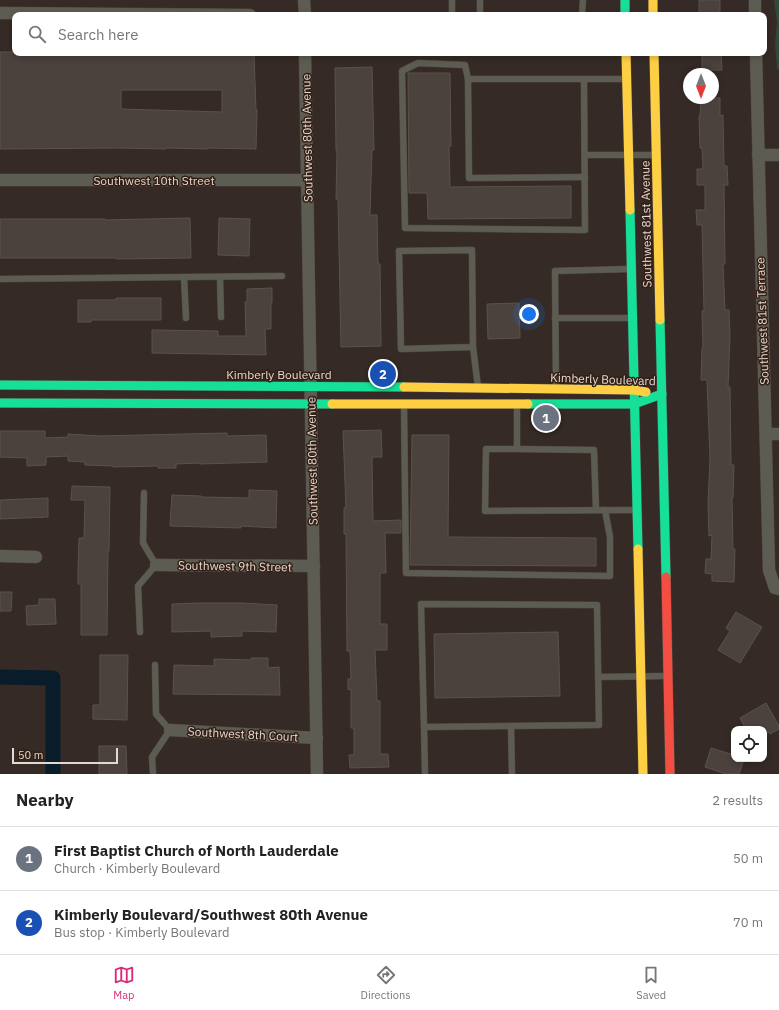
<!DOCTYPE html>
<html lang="en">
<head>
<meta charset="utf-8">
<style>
	body { margin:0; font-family:"IBM Plex Sans",sans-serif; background:#f6f6f6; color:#222 }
	.controls { position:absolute; right:12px; bottom:12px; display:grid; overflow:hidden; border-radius:8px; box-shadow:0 2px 6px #0003 }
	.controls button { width:36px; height:36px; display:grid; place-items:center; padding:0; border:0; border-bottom:1px solid #e0e0e0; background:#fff; color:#222; font:20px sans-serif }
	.compass { position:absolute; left:683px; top:68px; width:36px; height:36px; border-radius:50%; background:#fff; box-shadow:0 2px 6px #0003; rotate:180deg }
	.scale { position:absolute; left:12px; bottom:10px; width:106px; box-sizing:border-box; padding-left:4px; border:2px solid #e5d7d1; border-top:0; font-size:11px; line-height:14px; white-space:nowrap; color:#e5d7d1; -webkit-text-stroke:3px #321f15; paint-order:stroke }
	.you { position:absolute; left:529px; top:314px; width:14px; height:14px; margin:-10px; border:3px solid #fff; border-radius:50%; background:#1a73e8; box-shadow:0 0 0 6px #1a73e833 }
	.badge { display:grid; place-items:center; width:26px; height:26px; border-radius:50%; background:#db2777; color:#fff; font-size:13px; font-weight:700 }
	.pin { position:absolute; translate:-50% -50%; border:2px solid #fff; box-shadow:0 1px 4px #0006 }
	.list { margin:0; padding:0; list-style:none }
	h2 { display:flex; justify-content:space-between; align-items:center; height:52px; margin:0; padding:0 16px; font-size:17px }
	h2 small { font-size:13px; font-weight:400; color:#767676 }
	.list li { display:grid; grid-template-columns:26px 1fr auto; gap:12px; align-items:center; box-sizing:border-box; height:64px; padding:0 16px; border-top:1px solid #e0e0e0 }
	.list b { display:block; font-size:15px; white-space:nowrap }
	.list p { margin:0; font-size:13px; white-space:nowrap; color:#767676 }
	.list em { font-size:13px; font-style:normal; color:#767676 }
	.icon { flex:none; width:22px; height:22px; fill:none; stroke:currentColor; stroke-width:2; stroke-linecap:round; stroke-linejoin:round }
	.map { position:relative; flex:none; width:779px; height:774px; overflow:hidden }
	.search { position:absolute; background:#fff; box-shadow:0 2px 6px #0003; left:12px; right:12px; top:12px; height:44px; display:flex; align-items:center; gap:10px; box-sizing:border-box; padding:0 14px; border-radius:8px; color:#767676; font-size:15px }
	.sheet { height:180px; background:#fff }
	nav { display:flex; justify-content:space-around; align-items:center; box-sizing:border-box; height:56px; border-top:1px solid #e0e0e0; background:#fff; font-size:11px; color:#767676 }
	nav a { display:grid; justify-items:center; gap:2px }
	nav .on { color:#db2777 }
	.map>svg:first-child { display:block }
	.green { fill:#324738 }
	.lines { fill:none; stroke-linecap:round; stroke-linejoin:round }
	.canal { stroke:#091c2a; stroke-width:15 }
	.building { fill:#4b413d; stroke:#5c524d; fill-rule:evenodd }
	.lane-casing { stroke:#4f4742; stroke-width:7 }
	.street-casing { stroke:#4f4742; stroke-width:13 }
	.fast-casing { stroke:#4f4742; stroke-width:10 }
	.slow-casing { stroke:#4f4742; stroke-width:10 }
	.jam-casing { stroke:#4f4742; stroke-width:10 }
	.lane { stroke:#5d5c52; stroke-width:6 }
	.street { stroke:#5d5c52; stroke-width:12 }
	.fast { stroke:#16e098; stroke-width:9 }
	.slow { stroke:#ffcf43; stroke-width:9 }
	.jam { stroke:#f24e42; stroke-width:9 }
	.labels { text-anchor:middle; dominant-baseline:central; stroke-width:3; stroke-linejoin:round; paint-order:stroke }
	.street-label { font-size:12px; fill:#e5d7d1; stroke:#321f15 }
</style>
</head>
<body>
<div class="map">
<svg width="779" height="774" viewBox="0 0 779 774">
	<rect width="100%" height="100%" fill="#352a25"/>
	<path class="green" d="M774 0H779V69H777L775 45 777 22Z"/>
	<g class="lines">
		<path class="canal" d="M0 677 53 678V774"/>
	</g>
	<g class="building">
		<rect x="699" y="0" width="21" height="15"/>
		<path d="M0 52H15V53H254L256 110H257L256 149 208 148V149L166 148V149L120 148 0 149ZM121 90H222V112L121 109Z"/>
		<path d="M702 53H721L722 70H702Z"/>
		<path d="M372 67 374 150H372L370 215H377L378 264H380L381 346 341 347 338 199H336L337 151H336L335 68Z"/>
		<path d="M408 73H450L451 146H449L450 187 571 186V218L428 219 427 193H409Z"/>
		<path d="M701 98H720V116L723 115 724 166H727L728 185H724L725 264H723L725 310H729L730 337 728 387H730L731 465H734L733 497H732L733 549H735L734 582 712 581V574L705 573 706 559H711L712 535 709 536 708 504 710 458 707 380H701L702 348H703L702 311 704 310 702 225H697L696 210H705V185H697V169H703L702 148H700L699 116H700Z"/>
		<path d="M190 218 191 258 117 259V258H0V219H105V220Z"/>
		<path d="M219 218 250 219 249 256 218 255Z"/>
		<path d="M272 288V303H271V329H265L266 355 152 353V330L218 331V336H246L245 302H247V289Z"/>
		<path d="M116 298H161V320H91V322H78V300H116Z"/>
		<path d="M519 303 520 338 488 339 487 304Z"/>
		<path d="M381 430 382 457H372L373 521 401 520V533H385L386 573H380V624H387V650H375L377 701H380V754H388L389 767 350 768 349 755H354V728H351V689L348 690V679H351L350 651H347L346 534H344V508H346L343 431Z"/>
		<path d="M0 431H45V438L68 437V434L100 436 227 433V436L266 435 267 462 200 464V463L176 464V468H158V466L113 467V466L85 465V462L68 461V456L46 457V465L27 466V458L0 457Z"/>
		<path d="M412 435H449L448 537 596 538V566L410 565Z"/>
		<path d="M72 486 110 487 109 551H108L107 635H81V584H78V571L79 538H84L85 500H71Z"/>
		<path d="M249 490 277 491 276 528 241 526V528L170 526 172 495 201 496V497L249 498Z"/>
		<path d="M48 498V517L0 519V500Z"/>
		<path d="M0 592H12L11 611H0Z"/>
		<path d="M39 599H55L56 624 27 625 26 606 39 605Z"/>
		<path d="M198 603H242L277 605 276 632 242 631V636L211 637V631L172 632V604Z"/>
		<path d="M736 612 762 627 740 663 718 650 730 631 726 628Z"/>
		<path d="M558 632 560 696 435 698 434 634Z"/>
		<path d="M100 655H128L127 720 93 719V705H100Z"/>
		<path d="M251 658H268V668L279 667 280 695 173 694 174 665 214 666V659L251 660Z"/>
		<path d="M766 703 779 726V729L770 734 769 732 764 735V729H746L740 718Z"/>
		<path d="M99 746H126L127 774H99Z"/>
		<path d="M711 748 734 755V759H744L739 774H726L705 767Z"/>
	</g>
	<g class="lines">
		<g class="lane-casing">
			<g id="lane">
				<path d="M452 0V15"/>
				<path d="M480 0V15"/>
				<path d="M582 15 583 0"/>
				<path d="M468 79 465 65 418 63 402 71 405 228 585 230 584 79"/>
				<path d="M585 155H656"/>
				<path d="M585 177 469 178 468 79H625"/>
				<path d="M184 277 186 318"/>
				<path d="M220 277 221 317"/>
				<path d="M0 279 282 276"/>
				<path d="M555 318H631"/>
				<path d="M473 347 401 349 399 251 472 250 473 347 478 387"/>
				<path d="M556 388 555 271 629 269"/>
				<path d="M517 405V449H486L485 511 635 510"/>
				<path d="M404 406 406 573 610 576V537L605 510"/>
				<path d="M517 449 594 450 596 510"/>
				<path d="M421 604 597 605 599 725 424 727Z"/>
				<path d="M140 632 138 586 156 565 143 543 144 493"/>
				<path d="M598 677 666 676"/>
				<path d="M511 726 512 774"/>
				<path d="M424 727 425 774"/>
				<path d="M153 774 152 757 170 730 156 714 155 665"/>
			</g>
		</g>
		<g class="street-casing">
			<g id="street">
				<path d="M304 0 305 15"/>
				<path d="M755 0V15"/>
				<path d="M0 13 250 15"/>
				<path d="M305 53 317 774"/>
				<path d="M756 53 769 570 775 588 779 589"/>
				<path d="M758 155H779"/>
				<path d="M0 180H307"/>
				<path d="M766 434H779"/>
				<path d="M0 556 36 557"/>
				<path d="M156 565 314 566"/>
				<path d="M170 730 317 738"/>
			</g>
		</g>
		<g class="fast-casing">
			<g id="fast">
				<path d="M625 0V15"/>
				<path d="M630 210 638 549"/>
				<path d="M660 320 666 577"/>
				<path d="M0 385 404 387"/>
				<path d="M0 403 332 404"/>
				<path d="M528 404H634L662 394"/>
			</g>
		</g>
		<g class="slow-casing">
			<g id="slow">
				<path d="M653 0V15"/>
				<path d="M626 53 630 210"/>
				<path d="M654 53 660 320"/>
				<path d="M404 387 634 390 646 392"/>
				<path d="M332 404H528"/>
				<path d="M638 549 643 774"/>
			</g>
		</g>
		<g class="jam-casing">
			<path id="jam" d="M666 577 670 774"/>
		</g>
		<use href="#lane" class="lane"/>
		<use href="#street" class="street"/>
		<use href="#fast" class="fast"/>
		<use href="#slow" class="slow"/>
		<use href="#jam" class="jam"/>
	</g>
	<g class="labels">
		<g class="street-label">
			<text transform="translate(307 138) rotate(-91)">Southwest 80th Avenue</text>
			<text x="154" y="180">Southwest 10th Street</text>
			<text transform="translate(646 224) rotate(-91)">Southwest 81st Avenue</text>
			<text transform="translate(762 321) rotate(-92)">Southwest 81st Terrace</text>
			<text x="279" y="374">Kimberly Boulevard</text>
			<text transform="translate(603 379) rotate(2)">Kimberly Boulevard</text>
			<text transform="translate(312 461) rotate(-91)">Southwest 80th Avenue</text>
			<text transform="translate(235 566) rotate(1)">Southwest 9th Street</text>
			<text transform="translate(243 734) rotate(3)">Southwest 8th Court</text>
		</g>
	</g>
</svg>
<div class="controls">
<button><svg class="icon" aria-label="locate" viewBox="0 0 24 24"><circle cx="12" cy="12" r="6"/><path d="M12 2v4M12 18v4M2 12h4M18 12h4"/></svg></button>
</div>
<svg class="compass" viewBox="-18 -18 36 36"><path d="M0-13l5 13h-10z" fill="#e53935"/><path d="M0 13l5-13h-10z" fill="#767676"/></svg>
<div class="scale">50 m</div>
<div class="you"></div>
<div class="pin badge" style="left:546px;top:418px;background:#6b7280">1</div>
<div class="pin badge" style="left:383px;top:374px;background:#1a4fb4">2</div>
<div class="search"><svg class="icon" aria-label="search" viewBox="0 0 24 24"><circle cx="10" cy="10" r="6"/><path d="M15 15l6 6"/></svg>Search here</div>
</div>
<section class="sheet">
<h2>Nearby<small>2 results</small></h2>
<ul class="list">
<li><span class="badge" style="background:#6b7280">1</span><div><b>First Baptist Church of North Lauderdale</b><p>Church · Kimberly Boulevard</p></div><em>50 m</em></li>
<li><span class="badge" style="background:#1a4fb4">2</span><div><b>Kimberly Boulevard/Southwest 80th Avenue</b><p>Bus stop · Kimberly Boulevard</p></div><em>70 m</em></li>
</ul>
</section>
<nav>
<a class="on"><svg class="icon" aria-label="map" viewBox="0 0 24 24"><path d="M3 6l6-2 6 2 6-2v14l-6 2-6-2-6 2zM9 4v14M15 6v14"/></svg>Map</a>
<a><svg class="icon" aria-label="directions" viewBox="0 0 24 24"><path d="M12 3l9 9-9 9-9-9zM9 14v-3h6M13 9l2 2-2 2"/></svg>Directions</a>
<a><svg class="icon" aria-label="saved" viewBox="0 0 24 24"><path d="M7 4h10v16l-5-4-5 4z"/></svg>Saved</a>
</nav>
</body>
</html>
